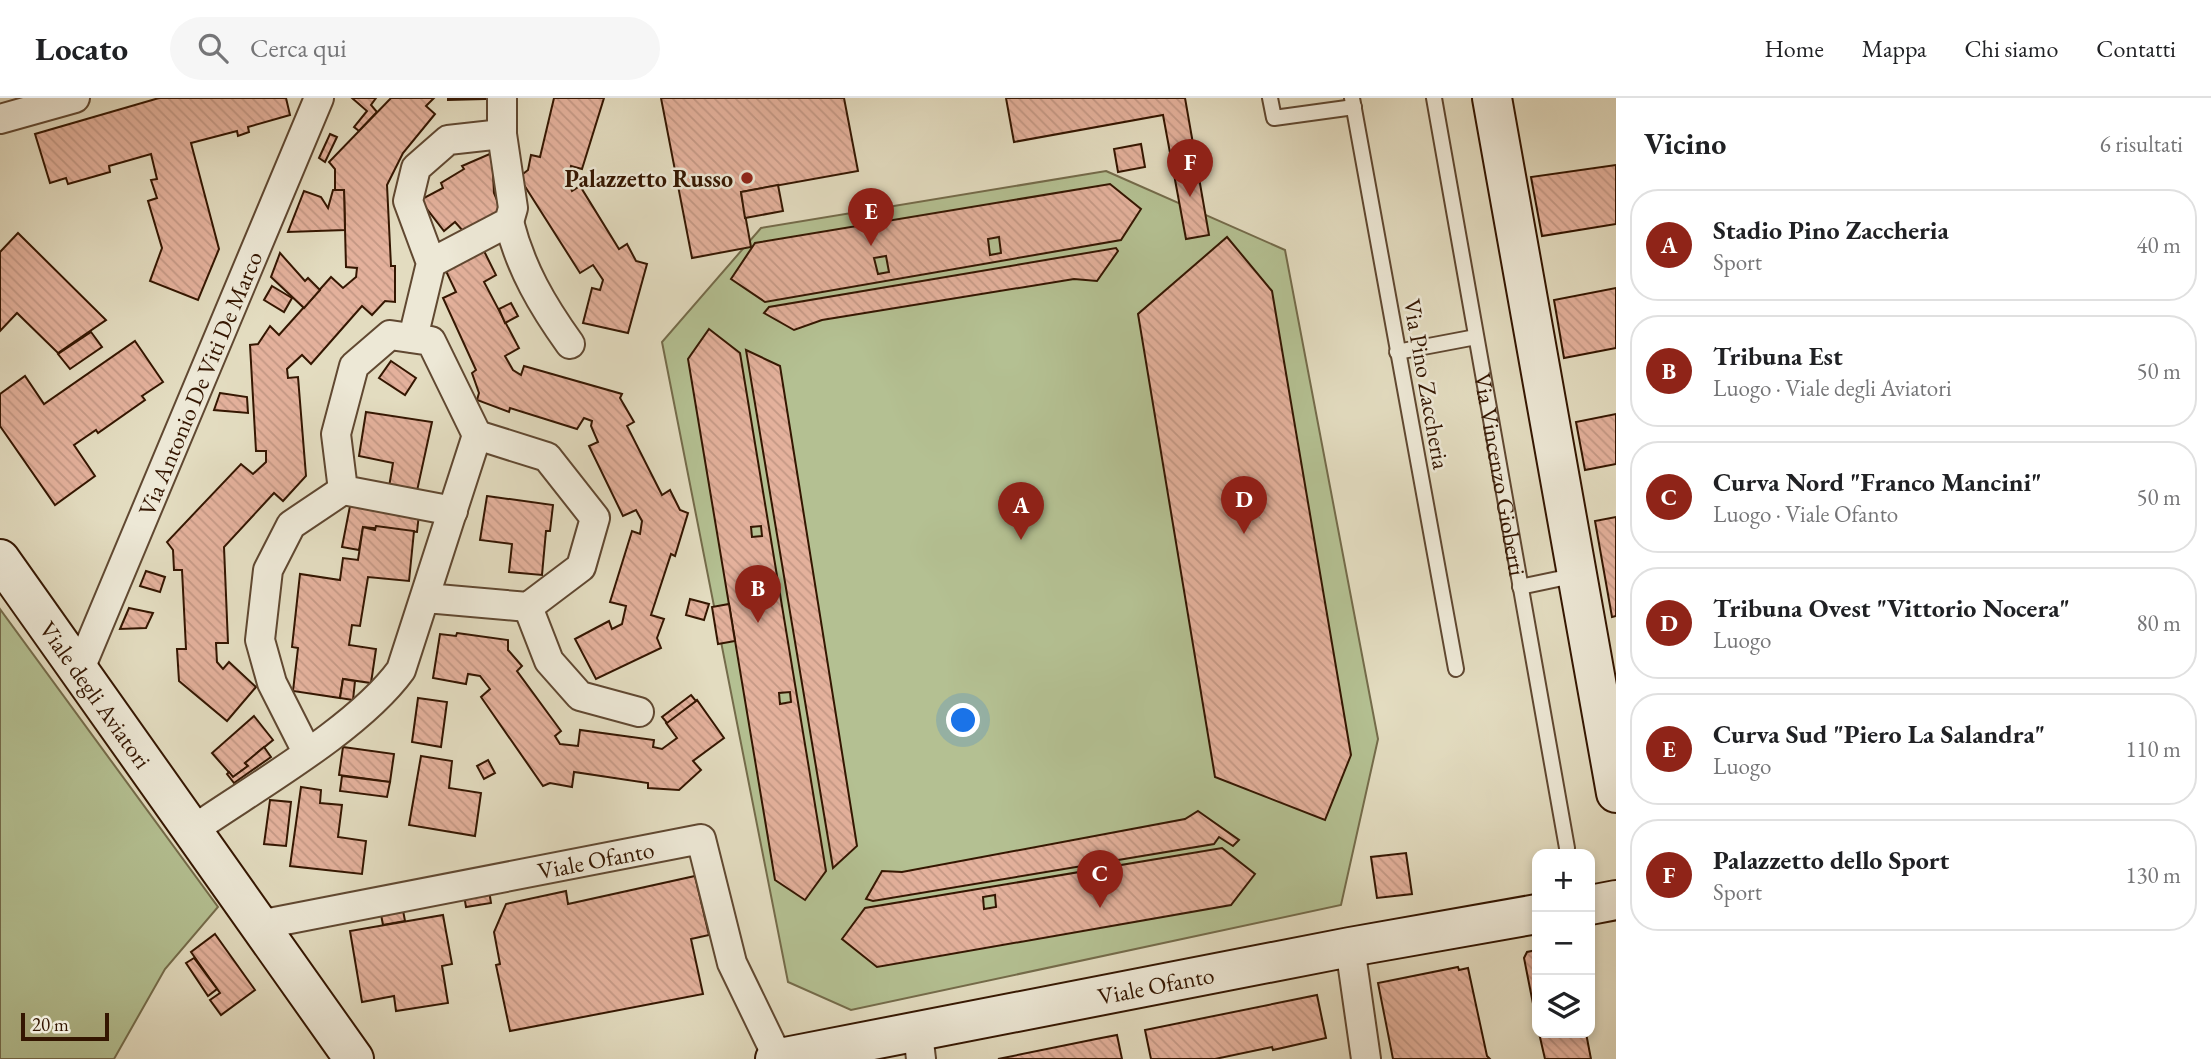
<!DOCTYPE html>
<html lang="it">
<head>
<meta charset="utf-8">
<style>
	body { margin:0; font-family:"EB Garamond",serif; background:#f6f6f6; color:#202124 }
	.controls { position:absolute; right:21px; bottom:21px; display:grid; overflow:hidden; border-radius:14px; box-shadow:0 4px 10px #0003 }
	.controls button { width:63px; height:63px; display:grid; place-items:center; padding:0; border:0; border-bottom:2px solid #e0e0e0; background:#fff; color:#202124; font:35px sans-serif }
	.scale { position:absolute; left:21px; bottom:18px; width:88px; box-sizing:border-box; padding-left:7px; border:4px solid #341601; border-top:0; font-size:19px; line-height:24px; white-space:nowrap; color:#341601; -webkit-text-stroke:5px #ede8d6; paint-order:stroke }
	.you { position:absolute; left:964px; top:623px; width:24px; height:24px; margin:-18px; border:5px solid #fff; border-radius:50%; background:#1a73e8; box-shadow:0 0 0 10px #1a73e833 }
	.badge { display:grid; place-items:center; width:46px; height:46px; border-radius:50%; background:#8f2418; color:#fff; font-size:23px; font-weight:700 }
	.pin { position:absolute; translate:-50% -58px; filter:drop-shadow(0 2px 4px #0008) }
	.pin::after { content:''; position:absolute; top:37px; width:24px; height:21px; background:inherit; clip-path:polygon(0 0,100% 0,50% 100%) }
	.list { margin:0; padding:0; list-style:none }
	h2 { display:flex; justify-content:space-between; align-items:center; height:91px; margin:0; padding:0 28px; font-size:30px }
	h2 small { font-size:23px; font-weight:400; color:#757577 }
	.list li { display:grid; grid-template-columns:46px 1fr auto; gap:21px; align-items:center; box-sizing:border-box; height:112px; margin:0 14px 14px; padding:0 14px; border:2px solid #e0e0e0; border-radius:28px }
	.list b { display:block; font-size:26px; white-space:nowrap }
	.list p { margin:0; font-size:23px; white-space:nowrap; color:#757577 }
	.list em { font-size:23px; font-style:normal; color:#757577 }
	.icon { flex:none; width:38px; height:38px; fill:none; stroke:currentColor; stroke-width:2; stroke-linecap:round; stroke-linejoin:round }
	.map { position:relative; flex:none; width:1616px; height:961px; overflow:hidden }
	header { display:flex; align-items:center; gap:42px; box-sizing:border-box; height:98px; padding:0 35px; background:#fff; border-bottom:2px solid #e0e0e0 }
	header strong { font-size:33px }
	nav { display:flex; gap:38px; margin-inline-start:auto; font-size:24px }
	.search { width:490px; height:63px; background:#f6f6f6; display:flex; align-items:center; gap:18px; box-sizing:border-box; padding:0 24px; border-radius:38px; color:#757577; font-size:26px }
	main { display:flex }
	aside { flex:1; background:#fff }
	.map>svg:first-child { display:block }
	.park { fill:#b4c092; stroke:#746b4a; stroke-width:2 }
	.building { fill:url(#building-back-hatch); stroke:#341601; stroke-width:2; fill-rule:evenodd }
	.lines { fill:none; stroke-linecap:round; stroke-linejoin:round }
	.lane-casing { stroke:#604831; stroke-width:18 }
	.street-casing { stroke:#604831; stroke-width:32 }
	.secondary-casing { stroke:#341601; stroke-width:42 }
	.lane { stroke:#ede8d6; stroke-width:14 }
	.street { stroke:#ede8d6; stroke-width:28 }
	.secondary { stroke:#ede8d6; stroke-width:38 }
	.poi-dot { fill:#8f2418; stroke:#ede8d6; stroke-width:2.5 }
	.labels { text-anchor:middle; dominant-baseline:central; stroke-width:5; stroke-linejoin:round; paint-order:stroke }
	.poi-label { font-size:24px; font-weight:bold; fill:#341601; stroke:#ede8d6; text-anchor:end }
	.street-label { font-size:24px; fill:#341601; stroke:#ede8d6 }
</style>
</head>
<body>
<header>
<strong>Locato</strong>
<div class="search"><svg class="icon" aria-label="search" viewBox="0 0 24 24"><circle cx="10" cy="10" r="6"/><path d="M15 15l6 6"/></svg>Cerca qui</div>
<nav><a>Home</a><a>Mappa</a><a>Chi siamo</a><a>Contatti</a></nav>
</header>
<main>
<div class="map">
<svg width="1616" height="961" viewBox="0 0 1616 961">
	<defs>
		<pattern id="building-back-hatch" width="6" height="6" patternUnits="userSpaceOnUse" patternTransform="scale(1.75)"><rect width="6" height="6" fill="#e4b19c"/><path d="M-1 5l2 2M0 0l6 6M5-1l2 2" fill="none" stroke="#c49885"/></pattern>
	</defs>
	<rect width="100%" height="100%" fill="#e3dcc0"/>
	<filter id="stains"><feTurbulence type="fractalNoise" baseFrequency=".00286" numOctaves="4"/><feColorMatrix values="0 0 0 0 .2 0 0 0 0 .09 0 0 0 0 .02 0 0 0 .5 -.17"/></filter>
	<radialGradient id="worn" r=".72"><stop offset=".6" stop-color="#630" stop-opacity="0"/><stop offset="1" stop-color="#630" stop-opacity=".3"/></radialGradient>
	<g class="park">
		<path d="M1106 73 1285 152 1378 641 1341 807 851 912 788 884 662 244 761 130Z"/>
		<path d="M0 511 218 809 165 871 114 961H0Z"/>
	</g>
	<g class="building">
		<path d="M159 0H286L290 17 248 29 249 34 238 38 237 33 191 45 219 151 198 202 150 183 162 150 148 103 157 100 151 82 157 81 151 56 109 68 110 74 68 86 66 80 50 85 35 36Z"/>
		<path d="M352 0H376L371 7 377 14 359 33 354 29 367 13Z"/>
		<path d="M391 0H434L426 8 435 16 403 55 387 87 391 168H395V204L385 203 372 217 362 208 311 266 302 257 287 271 288 280 298 279 306 378 283 403 274 395 224 449 228 545H216L217 564 223 571 229 564 256 589 227 623 179 583 177 551H186L182 472H174L173 452 167 444 241 366 253 376 266 364V353H256L250 247 258 246 270 228 279 237 331 179 343 190 356 179 357 170 346 169 344 92H335V71L329 64Z"/>
		<path d="M448 0H485V1L448 2Z"/>
		<path d="M554 0H604L582 71 571 68 568 83 572 93 580 88 619 151 627 146 636 163 647 166 628 235 583 225 592 190 600 192 603 182 593 167 580 175 519 79 528 72 531 57 540 59Z"/>
		<path d="M661 0H844L858 73 741 94 751 149 692 160Z"/>
		<path d="M1006 0H1185L1209 137 1186 141 1163 17 1014 44Z"/>
		<path d="M330 36 337 39 325 64 319 60Z"/>
		<path d="M1141 46 1145 69 1118 74 1114 51Z"/>
		<path d="M492 55 494 95 502 114 463 133 455 124 444 133 420 102 443 90 441 85 464 71 462 68Z"/>
		<path d="M1616 67V126L1542 138 1531 79Z"/>
		<path d="M1110 86 1141 111 1121 142 765 204 731 181 755 145ZM999 139 1001 155 990 157 988 141ZM886 158 889 174 878 176 874 160Z"/>
		<path d="M778 87 783 113 745 120 741 94Z"/>
		<path d="M333 92H344L345 132 288 134 304 93 321 99 328 110Z"/>
		<path d="M18 135 106 222 58 255 17 215 0 233V154Z"/>
		<path d="M1227 139 1272 193 1351 657 1325 722 1215 679 1138 216Z"/>
		<path d="M482 149 496 177 484 184 519 250 505 258 513 272 521 277 524 268 622 296 620 300 634 324 627 328 662 397 670 392 680 412 688 415 675 458 671 456 651 517 664 521 657 540 661 550 596 581 575 541 609 523 612 531 622 526 626 508 610 504 632 433 640 436 642 423 636 412 623 418 589 348 598 344 591 328 592 323 584 320 577 331 510 310 509 314 477 302 479 295 472 275 476 272 443 200 456 194 444 169Z"/>
		<path d="M1116 150 1118 153 1097 183 1074 181 822 222 794 232 764 215 769 209Z"/>
		<path d="M280 155 305 183 308 180 320 192 304 210 271 179Z"/>
		<path d="M272 188 292 200 284 214 264 202Z"/>
		<path d="M1616 190V250L1564 260 1554 202Z"/>
		<path d="M511 205 518 218 505 225 499 211Z"/>
		<path d="M709 231 740 255 826 773 805 802 775 782 688 261ZM761 428 762 438 752 439 751 429ZM790 594 791 604 780 606 779 595Z"/>
		<path d="M91 234 102 249 70 271 58 256Z"/>
		<path d="M135 243 163 284 142 298 145 302 98 335 96 332 74 347 95 378 55 407 0 328V296L25 278 44 306Z"/>
		<path d="M746 252 780 268 857 748 833 770Z"/>
		<path d="M391 263 416 280 405 297 379 280Z"/>
		<path d="M220 295 247 299 248 315 214 312Z"/>
		<path d="M366 314 432 324 417 393 389 389 393 365 359 358Z"/>
		<path d="M1616 316V366L1585 372 1576 324Z"/>
		<path d="M487 398 553 407 550 433H546L542 477 509 474 512 446 480 442Z"/>
		<path d="M350 408 419 416 417 434 363 429 359 452 342 449Z"/>
		<path d="M1616 419V518L1612 519 1595 423Z"/>
		<path d="M376 428 414 433 409 483 368 479 360 528 352 527 349 547 376 551 371 585 343 581 340 600 293 593 298 550 292 549 300 476 340 482 343 460 358 462 363 429 375 432Z"/>
		<path d="M146 473 165 479 160 494 140 488Z"/>
		<path d="M690 501 709 506 704 522 686 517Z"/>
		<path d="M729 506 735 543 718 546 712 509Z"/>
		<path d="M129 510 153 515 146 530 120 531Z"/>
		<path d="M457 535 508 542V552L522 568 517 573 561 633 555 638 560 646 578 648 580 632 654 642 653 649 662 651 677 640 666 625 697 602 724 640 693 663 701 672 679 692 648 690V685L574 674 572 689 550 685 543 688 481 599 490 591 480 578 468 576 466 586 433 580 440 536 456 538Z"/>
		<path d="M343 581 355 583 353 602 340 600Z"/>
		<path d="M691 597 696 603 667 625 662 619Z"/>
		<path d="M418 600 447 604 441 649 412 644Z"/>
		<path d="M254 618 273 642 245 665 248 668 233 679 212 655Z"/>
		<path d="M264 649 271 659 234 685 227 676 229 674 233 679 248 668 245 665Z"/>
		<path d="M343 649 394 656 390 684 339 677Z"/>
		<path d="M421 658 452 663 449 690 481 695 475 738 409 727Z"/>
		<path d="M488 662 495 675 484 681 477 668Z"/>
		<path d="M342 678 390 684 387 699 340 693Z"/>
		<path d="M301 689 321 692 320 705 342 707 338 739 366 743 362 776 290 768Z"/>
		<path d="M270 702 291 704 286 748 264 746Z"/>
		<path d="M1198 713 1239 742 1233 748 1219 739 1214 746 873 803 866 801 882 773 902 774 1185 721Z"/>
		<path d="M1222 750 1255 776 1231 807 877 869 842 841 865 810ZM1107 778 1109 792 1097 794 1095 780ZM995 797 996 809 984 811 983 799Z"/>
		<path d="M1406 755 1412 796 1377 800 1371 759Z"/>
		<path d="M695 778 709 837 691 841 703 896 510 933 496 867 500 866 494 834 506 806 566 793 568 806Z"/>
		<path d="M488 786 491 805 466 809 463 791Z"/>
		<path d="M401 802 405 823 383 827 379 806Z"/>
		<path d="M443 817 452 866 442 868 448 905 396 913 394 898 362 904 350 833Z"/>
		<path d="M215 836 255 892 221 917 210 902 220 895 191 854Z"/>
		<path d="M1537 852V926L1524 860 1527 854Z"/>
		<path d="M194 860 217 891 208 898 186 865Z"/>
		<path d="M1458 869 1459 872 1468 870 1487 958 1490 961H1393L1378 885Z"/>
		<path d="M1317 897 1326 940 1273 952 1272 949 1215 961H1151L1145 932Z"/>
		<path d="M1539 935H1586L1591 961H1545Z"/>
		<path d="M1117 937 1122 961H998L1096 941Z"/>
	</g>
	<g class="lines">
		<g class="lane-casing">
			<g id="lane">
				<path d="M1270 0 1274 20 1354 9"/>
				<path d="M1352 0 1456 571"/>
				<path id="s1" d="M1434 0 1567 750"/>
				<path d="M1397 254 1476 239"/>
				<path d="M1520 489 1577 477"/>
			</g>
		</g>
		<g class="street-casing">
			<g id="street">
				<path d="M0 21 75 0"/>
				<path d="M502 36V0"/>
				<path d="M509 124C521 171 542 207 570 246"/>
				<path d="M413 240 431 165 408 103 416 70 448 42 502 36 513 110 509 124 431 165"/>
				<path d="M453 413 343 392 336 336 354 268 390 237 431 243 477 337"/>
				<path d="M528 509 549 563 580 598 639 614"/>
				<path id="s2" d="M79 573 319 0"/>
				<path d="M307 654 272 585 260 542 268 472 291 427 343 392"/>
				<path d="M193 732C255 689 358 631 401 572L477 337 547 359 595 420 581 469 528 509 426 500"/>
				<path id="s3" d="M259 827 701 741 732 865 778 960"/>
				<path d="M1350 849 1366 961"/>
				<path d="M918 935 921 961"/>
			</g>
		</g>
		<g class="secondary-casing">
			<g id="secondary">
				<path d="M1492 0 1616 695"/>
				<path id="s4" d="M0 461 354 961"/>
				<path d="M1590 807 1616 802"/>
				<path id="s5" d="M775 961 1350 849 1537 816"/>
			</g>
		</g>
		<use href="#lane" class="lane"/>
		<use href="#street" class="street"/>
		<use href="#secondary" class="secondary"/>
	</g>
	<circle class="poi-dot" cx="747" cy="80" r="7"/>
	<g class="labels">
		<g class="poi-label">
			<text x="733" y="80">Palazzetto Russo</text>
		</g>
		<g class="street-label">
			<text stroke="none"><textPath href="#s2" startOffset="312">Via Antonio De Viti De Marco</textPath></text>
			<text transform="translate(1427 286) rotate(80)">Via Pino Zaccheria</text>
			<text stroke="none"><textPath href="#s1" startOffset="382">Via Vincenzo Gioberti</textPath></text>
			<text stroke="none"><textPath href="#s4" startOffset="166">Viale degli Aviatori</textPath></text>
			<text stroke="none"><textPath href="#s3" startOffset="343">Viale Ofanto</textPath></text>
			<text stroke="none"><textPath href="#s5" startOffset="388">Viale Ofanto</textPath></text>
		</g>
	</g>
	<rect width="100%" height="100%" filter="url(#stains)"/>
	<rect width="100%" height="100%" fill="url(#worn)"/>
</svg>
<div class="controls">
<button>+</button>
<button>−</button>
<button><svg class="icon" aria-label="layers" viewBox="0 0 24 24"><path d="M12 4l9 5-9 5-9-5zM3 14l9 5 9-5"/></svg></button>
</div>
<div class="scale">20 m</div>
<div class="you"></div>
<div class="pin badge" style="left:1021px;top:442px">A</div>
<div class="pin badge" style="left:758px;top:525px">B</div>
<div class="pin badge" style="left:1100px;top:810px">C</div>
<div class="pin badge" style="left:1244px;top:436px">D</div>
<div class="pin badge" style="left:871px;top:148px">E</div>
<div class="pin badge" style="left:1190px;top:99px">F</div>
</div>
<aside>
<h2>Vicino<small>6 risultati</small></h2>
<ul class="list">
<li><span class="badge">A</span><div><b>Stadio Pino Zaccheria</b><p>Sport</p></div><em>40 m</em></li>
<li><span class="badge">B</span><div><b>Tribuna Est</b><p>Luogo · Viale degli Aviatori</p></div><em>50 m</em></li>
<li><span class="badge">C</span><div><b>Curva Nord &quot;Franco Mancini&quot;</b><p>Luogo · Viale Ofanto</p></div><em>50 m</em></li>
<li><span class="badge">D</span><div><b>Tribuna Ovest &quot;Vittorio Nocera&quot;</b><p>Luogo</p></div><em>80 m</em></li>
<li><span class="badge">E</span><div><b>Curva Sud &quot;Piero La Salandra&quot;</b><p>Luogo</p></div><em>110 m</em></li>
<li><span class="badge">F</span><div><b>Palazzetto dello Sport</b><p>Sport</p></div><em>130 m</em></li>
</ul>
</aside>
</main>
</body>
</html>
